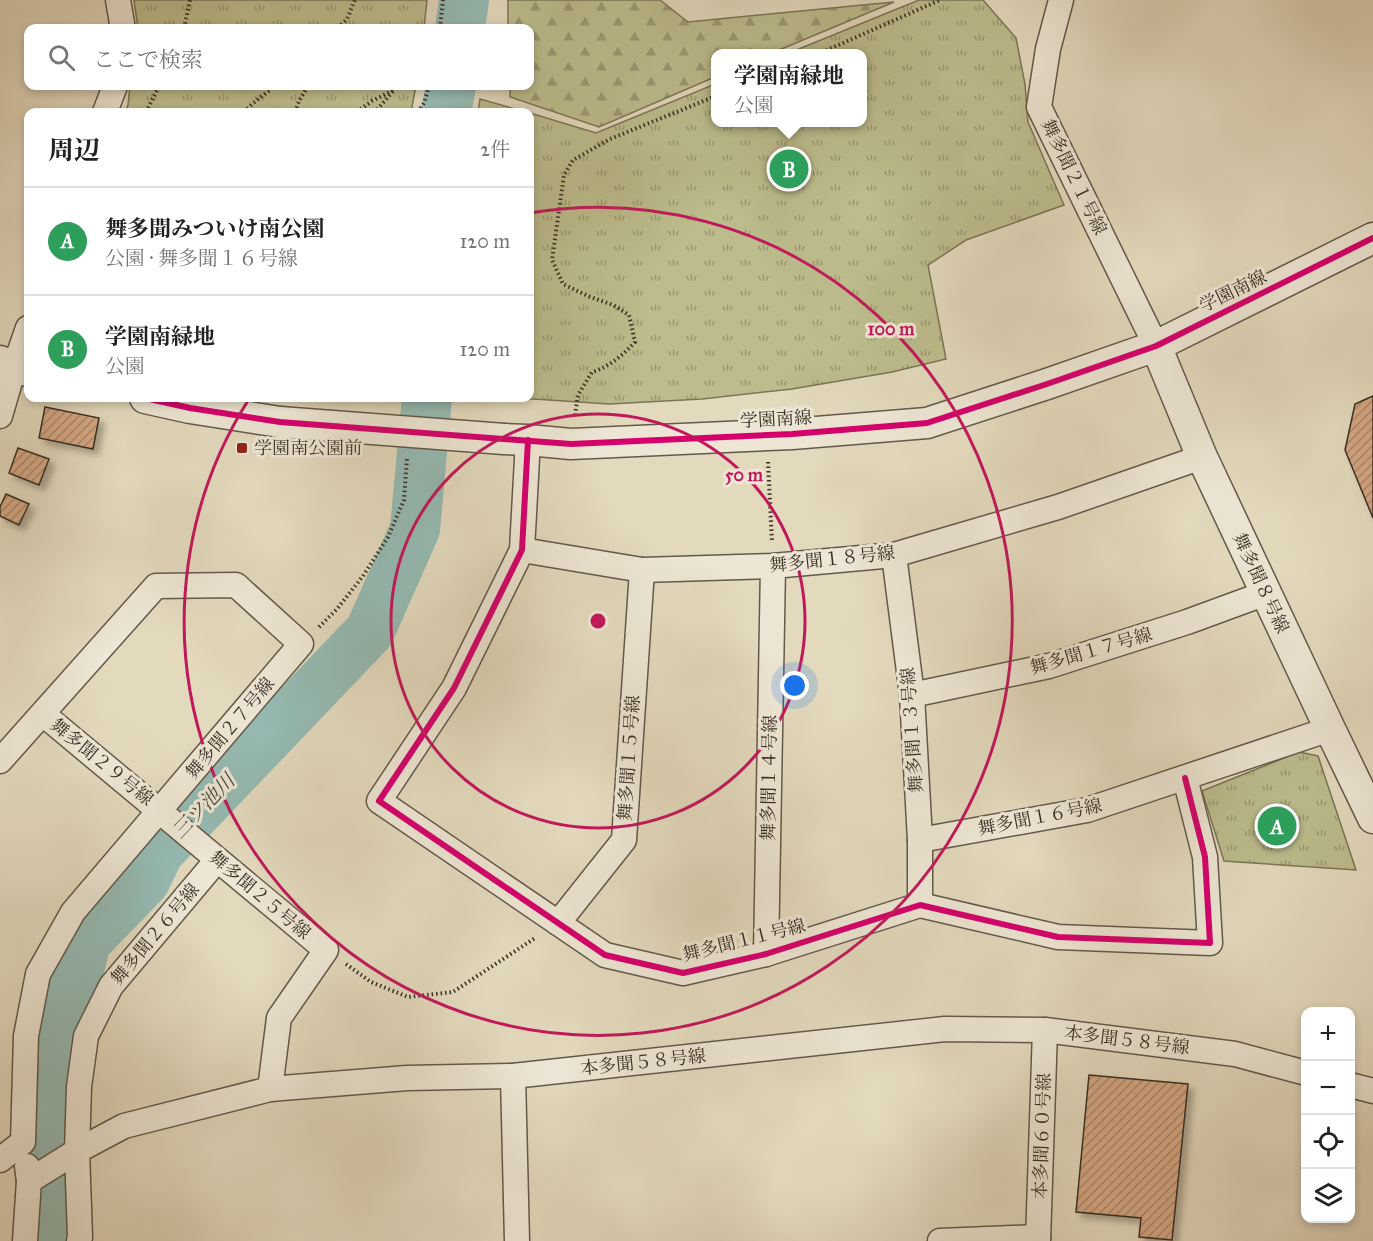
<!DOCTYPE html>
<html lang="ja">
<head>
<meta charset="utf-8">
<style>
	body { margin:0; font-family:"IM FELL Great Primer","Noto Serif JP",serif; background:#f6f6f6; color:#222 }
	.controls { position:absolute; right:18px; bottom:18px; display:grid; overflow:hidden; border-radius:12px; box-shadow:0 3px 9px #0003 }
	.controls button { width:54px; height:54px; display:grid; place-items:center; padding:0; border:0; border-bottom:2px solid #e0e0e0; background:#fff; color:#222; font:30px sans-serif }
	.you { position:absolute; left:795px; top:686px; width:21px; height:21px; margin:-15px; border:4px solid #fff; border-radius:50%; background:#1a73e8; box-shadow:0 0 0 9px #1a73e833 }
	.badge { display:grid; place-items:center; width:39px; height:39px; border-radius:50%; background:#2563eb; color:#fff; font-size:20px; font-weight:700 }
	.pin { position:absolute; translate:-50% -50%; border:3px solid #fff; box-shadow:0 2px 6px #0006 }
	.popup { position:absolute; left:711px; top:49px; width:156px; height:78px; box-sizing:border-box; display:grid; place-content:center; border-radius:12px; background:#fff; filter:drop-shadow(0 2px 4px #0005); font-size:20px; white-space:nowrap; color:#767676 }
	.popup b { font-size:22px; color:#222 }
	.popup::after { content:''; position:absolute; left:50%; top:100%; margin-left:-12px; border:12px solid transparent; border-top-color:#fff }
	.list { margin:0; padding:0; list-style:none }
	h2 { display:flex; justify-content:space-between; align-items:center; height:78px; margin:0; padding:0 24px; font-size:26px }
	h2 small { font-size:20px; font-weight:400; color:#767676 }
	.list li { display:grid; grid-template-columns:39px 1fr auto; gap:18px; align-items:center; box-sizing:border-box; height:108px; padding:0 24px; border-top:2px solid #e0e0e0 }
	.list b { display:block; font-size:22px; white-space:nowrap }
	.list p { margin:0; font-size:20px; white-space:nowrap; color:#767676 }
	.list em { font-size:20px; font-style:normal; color:#767676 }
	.icon { flex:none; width:33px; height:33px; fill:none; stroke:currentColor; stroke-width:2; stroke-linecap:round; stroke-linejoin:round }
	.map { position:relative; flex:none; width:1373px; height:1241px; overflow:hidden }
	.search { position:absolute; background:#fff; box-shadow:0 3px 9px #0003; left:24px; top:24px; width:510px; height:66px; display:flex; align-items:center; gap:15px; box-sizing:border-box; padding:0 21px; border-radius:12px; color:#767676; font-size:22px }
	.panel { position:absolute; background:#fff; box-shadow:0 3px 9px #0003; left:24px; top:108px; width:510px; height:294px; border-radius:12px }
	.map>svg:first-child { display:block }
	.forest { fill:url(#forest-firs); stroke:#7a7558; stroke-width:1.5 }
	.park { fill:url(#park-tufts); stroke:#7a7558; stroke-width:1.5 }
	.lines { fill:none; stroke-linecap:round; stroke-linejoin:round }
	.river { stroke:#95bab2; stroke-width:50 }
	.building { fill:url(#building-hatch); stroke:#382e24; stroke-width:1.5; filter:url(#shadow) }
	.minor-casing { stroke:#63594a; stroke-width:27 }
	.tertiary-casing { stroke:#63594a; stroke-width:33 }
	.path { stroke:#382e24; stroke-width:4; stroke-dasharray:1.5 3; stroke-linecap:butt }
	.minor { stroke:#ede6d4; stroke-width:24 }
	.tertiary { stroke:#ede6d4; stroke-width:30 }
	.tertiary-bridge-casing { stroke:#63594a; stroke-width:33; stroke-linecap:butt }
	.tertiary-bridge { stroke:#ede6d4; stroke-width:30 }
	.cycleway-casing { stroke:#ede6d4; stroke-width:10 }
	.cycleway { stroke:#d6006c; stroke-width:6 }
	.ring { fill:none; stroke:#c2185b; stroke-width:3 }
	.poi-dot { fill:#8f2418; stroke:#ede6d4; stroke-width:2 }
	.labels { text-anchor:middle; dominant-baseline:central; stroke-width:6; stroke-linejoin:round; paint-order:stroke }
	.street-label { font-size:18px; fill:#382e24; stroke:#ede6d4 }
	.poi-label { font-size:18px; fill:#382e24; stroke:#ede6d4; text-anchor:start }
	.water-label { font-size:20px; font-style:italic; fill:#4b4a40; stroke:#ede6d4 }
	.centre { fill:#c2185b; stroke:#ede6d4; stroke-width:3 }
	.ring-label { font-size:18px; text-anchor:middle; font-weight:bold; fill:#c2185b; stroke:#ede6d4; stroke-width:6; stroke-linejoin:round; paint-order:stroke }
</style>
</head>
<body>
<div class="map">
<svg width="1373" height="1241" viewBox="0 0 1373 1241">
	<defs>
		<pattern id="forest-firs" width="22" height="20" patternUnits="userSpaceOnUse" patternTransform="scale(1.5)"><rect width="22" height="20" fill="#bcbc8c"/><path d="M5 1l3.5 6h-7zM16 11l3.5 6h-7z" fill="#9a9972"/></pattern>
		<pattern id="park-tufts" width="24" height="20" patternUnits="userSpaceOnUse" patternTransform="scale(1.5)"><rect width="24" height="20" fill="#bcbc8c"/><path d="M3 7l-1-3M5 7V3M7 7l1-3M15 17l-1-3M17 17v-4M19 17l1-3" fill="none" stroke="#9a9972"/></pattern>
		<pattern id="building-hatch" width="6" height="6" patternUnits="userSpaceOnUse" patternTransform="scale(1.5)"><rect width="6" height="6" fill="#d3a681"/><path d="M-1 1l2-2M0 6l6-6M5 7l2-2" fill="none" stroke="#ac8869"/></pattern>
		<filter id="shadow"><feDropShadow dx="5.5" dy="5.5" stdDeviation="3" flood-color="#0004"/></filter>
	</defs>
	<rect width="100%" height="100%" fill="#e3d9bd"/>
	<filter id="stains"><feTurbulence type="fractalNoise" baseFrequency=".00333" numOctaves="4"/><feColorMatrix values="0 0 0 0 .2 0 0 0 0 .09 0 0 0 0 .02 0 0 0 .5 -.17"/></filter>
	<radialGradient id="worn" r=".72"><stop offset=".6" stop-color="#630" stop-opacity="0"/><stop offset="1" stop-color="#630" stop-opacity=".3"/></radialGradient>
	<path class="forest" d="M508 0H660L688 22 894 2 772 53 716 54 715 77 599 127 510 97V86H530V28H508Z"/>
	<g class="park">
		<path d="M134 0H427L424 28H138Z"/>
		<path d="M919 0H983L1016 38 1025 84 1028 122 1064 205 966 240 928 265 946 359 892 372 792 389 702 399 609 404 519 398H530V113L596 133 715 84 716 122H862V54L789 53Z"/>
		<path d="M130 86H416L411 112H125L128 105Z"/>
		<path d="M480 99 526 112H478Z"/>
		<path d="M1299 752 1318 756 1356 870 1224 861 1202 791Z"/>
	</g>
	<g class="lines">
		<g class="river">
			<path d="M460 28 464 0"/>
			<path d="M446 112 451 86"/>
			<path d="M41 1241 53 1199V1071L86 942 145 881 159 852 370 631 415 529 427 398"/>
		</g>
	</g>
	<g class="building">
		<path d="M1373 396V518L1345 450 1355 404Z"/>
		<path d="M45 407 99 418 93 449 39 438Z"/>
		<path d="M18 448 49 459 39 485 9 473Z"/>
		<path d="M6 494 29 504 19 525 0 516V507Z"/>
		<path d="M1089 1075 1188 1084 1172 1240 1139 1237 1141 1218 1076 1212Z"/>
	</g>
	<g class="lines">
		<g class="minor-casing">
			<g id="minor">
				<path d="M118 0 122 23 121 28"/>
				<path d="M1061 0 1048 49 1039 107 1156 346"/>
				<path d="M105 112 115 86"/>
				<path d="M0 416 14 368 28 328"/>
				<path d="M528 440 522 550 454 688 379 801 605 955 683 973 766 954 920 905 1058 937 1210 943 1205 857 1185 778"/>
				<path d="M522 550 642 570 773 566 894 555 1058 507 1202 457"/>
				<path d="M894 555 912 695 920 840V905"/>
				<path d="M912 695 1049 666 1187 622 1266 593"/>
				<path d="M43 714 326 950 279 1018 270 1089"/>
				<path d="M0 761 156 586 236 585 301 644 73 912 38 974 26 1036 23 1142 0 1160"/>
				<path d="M920 840 1087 810 1330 729"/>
				<path d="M558 923 624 840 642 570"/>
				<path d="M766 954 773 566"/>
				<path d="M513 1076 517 1241"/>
				<path d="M1350 1085 1373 1091"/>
				<path d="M29 1181 77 1151 79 1087 86 1036 111 986 217 860"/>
				<path d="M25 1241 29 1181 27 1166"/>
				<path d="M79 1241 80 1237 77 1151 124 1126 270 1089 407 1078 513 1076 945 1029 1045 1030 1235 1054 1306 1073"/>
				<path d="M940 1241 1038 1237"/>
				<path d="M1038 1241 1045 1030"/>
			</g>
		</g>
		<g class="tertiary-casing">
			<g id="tertiary">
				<path d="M1156 346 1202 457 1330 729 1373 818"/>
				<path d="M0 361 14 368 28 371"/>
				<path d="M145 398 190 408 280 422"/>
				<path d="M504 439 528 440 571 444 792 434 927 423 1047 384 1156 346 1373 238"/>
			</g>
		</g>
		<g class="path">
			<path d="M184 28 190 0"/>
			<path d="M338 28 347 19 355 0"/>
			<path d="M440 28 443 0"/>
			<path d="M818 54 940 0"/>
			<path d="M146 112 159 86"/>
			<path d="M244 112 252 104 275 86"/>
			<path d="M295 112 299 101 308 86"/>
			<path d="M357 112 372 101 394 90 375 112"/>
			<path d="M418 112 424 103 429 86"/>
			<path d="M575 415 578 395 592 372C609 367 623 355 635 342L629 315 613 305 588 296 563 284 552 260 564 175 573 160 610 139 716 96"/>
			<path d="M768 462 772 542"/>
			<path d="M319 627 337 609 363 576 388 537 404 500 407 458"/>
			<path d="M346 964 371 982 408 997 453 992 535 938"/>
		</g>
		<use href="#minor" class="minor"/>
		<use href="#tertiary" class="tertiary"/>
		<g class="tertiary-bridge-casing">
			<path id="tertiary-bridge" d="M280 422 504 439"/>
		</g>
		<use href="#tertiary-bridge" class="tertiary-bridge"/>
		<g class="cycleway-casing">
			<g id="cycleway">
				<path d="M145 398 190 408 280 422 571 444 792 434 927 423 1047 384 1156 346 1373 238"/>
				<path d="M528 440 522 550 454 688 379 801 605 955 683 973 766 954 920 905 1058 937 1210 943 1205 857 1185 778"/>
			</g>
		</g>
		<use href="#cycleway" class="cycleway"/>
	</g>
	<g class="ring">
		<circle cx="598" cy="621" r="207"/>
		<path d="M530 213A414 414 0 1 1 249 399"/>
	</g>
	<rect class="poi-dot" x="236" y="442" width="12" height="12" rx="3"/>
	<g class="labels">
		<g class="street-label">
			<text transform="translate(1074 177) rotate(64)">舞多聞２１号線</text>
			<text transform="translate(1233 291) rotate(-26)">学園南線</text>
			<text transform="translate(776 419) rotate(-3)">学園南線</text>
			<text transform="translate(832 559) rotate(-6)">舞多聞１８号線</text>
			<text transform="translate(1261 583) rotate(65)">舞多聞８号線</text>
			<text transform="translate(1091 651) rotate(-16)">舞多聞１７号線</text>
			<text transform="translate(230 728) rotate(-50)">舞多聞２７号線</text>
			<text transform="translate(912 730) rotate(-94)">舞多聞１３号線</text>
			<text transform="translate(629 758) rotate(-86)">舞多聞１５号線</text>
			<text transform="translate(102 762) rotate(39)">舞多聞２９号線</text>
			<text transform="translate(769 778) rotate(-89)">舞多聞１４号線</text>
			<text transform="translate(1040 817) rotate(-11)">舞多聞１６号線</text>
			<text transform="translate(260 895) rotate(40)">舞多聞２５号線</text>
			<text transform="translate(155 934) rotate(-50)">舞多聞２６号線</text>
			<text transform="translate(744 940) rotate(-14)">舞多聞１１号線</text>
			<text transform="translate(1127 1040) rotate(7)">本多聞５８号線</text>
			<text transform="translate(643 1062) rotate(-6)">本多聞５８号線</text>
			<text transform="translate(1042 1136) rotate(-88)">本多聞６０号線</text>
		</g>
		<g class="poi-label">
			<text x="254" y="448">学園南公園前</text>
		</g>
		<g class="water-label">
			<text transform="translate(203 806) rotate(-46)">三ツ池川</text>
		</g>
	</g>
	<circle cx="598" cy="621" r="9" class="centre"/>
	<g class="ring-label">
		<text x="891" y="335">100 m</text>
		<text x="744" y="481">50 m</text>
	</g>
	<rect width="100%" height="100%" filter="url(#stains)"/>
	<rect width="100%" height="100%" fill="url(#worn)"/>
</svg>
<div class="controls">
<button>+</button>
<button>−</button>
<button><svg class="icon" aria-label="locate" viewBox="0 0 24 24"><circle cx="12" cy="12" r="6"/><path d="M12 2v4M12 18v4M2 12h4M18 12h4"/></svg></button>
<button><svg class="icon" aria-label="layers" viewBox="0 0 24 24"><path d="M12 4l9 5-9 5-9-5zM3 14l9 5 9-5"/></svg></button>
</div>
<div class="you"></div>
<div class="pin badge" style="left:1277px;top:826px;background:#2e9e5b">A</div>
<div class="pin badge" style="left:789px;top:169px;background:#2e9e5b">B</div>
<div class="popup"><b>学園南緑地</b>公園</div>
<div class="search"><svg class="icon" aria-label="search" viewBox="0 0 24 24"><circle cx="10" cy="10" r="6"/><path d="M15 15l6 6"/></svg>ここで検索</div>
<section class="panel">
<h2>周辺<small>2件</small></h2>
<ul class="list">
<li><span class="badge" style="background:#2e9e5b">A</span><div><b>舞多聞みついけ南公園</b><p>公園 · 舞多聞１６号線</p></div><em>120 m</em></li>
<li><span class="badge" style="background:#2e9e5b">B</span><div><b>学園南緑地</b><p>公園</p></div><em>120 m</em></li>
</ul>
</section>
</div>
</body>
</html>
